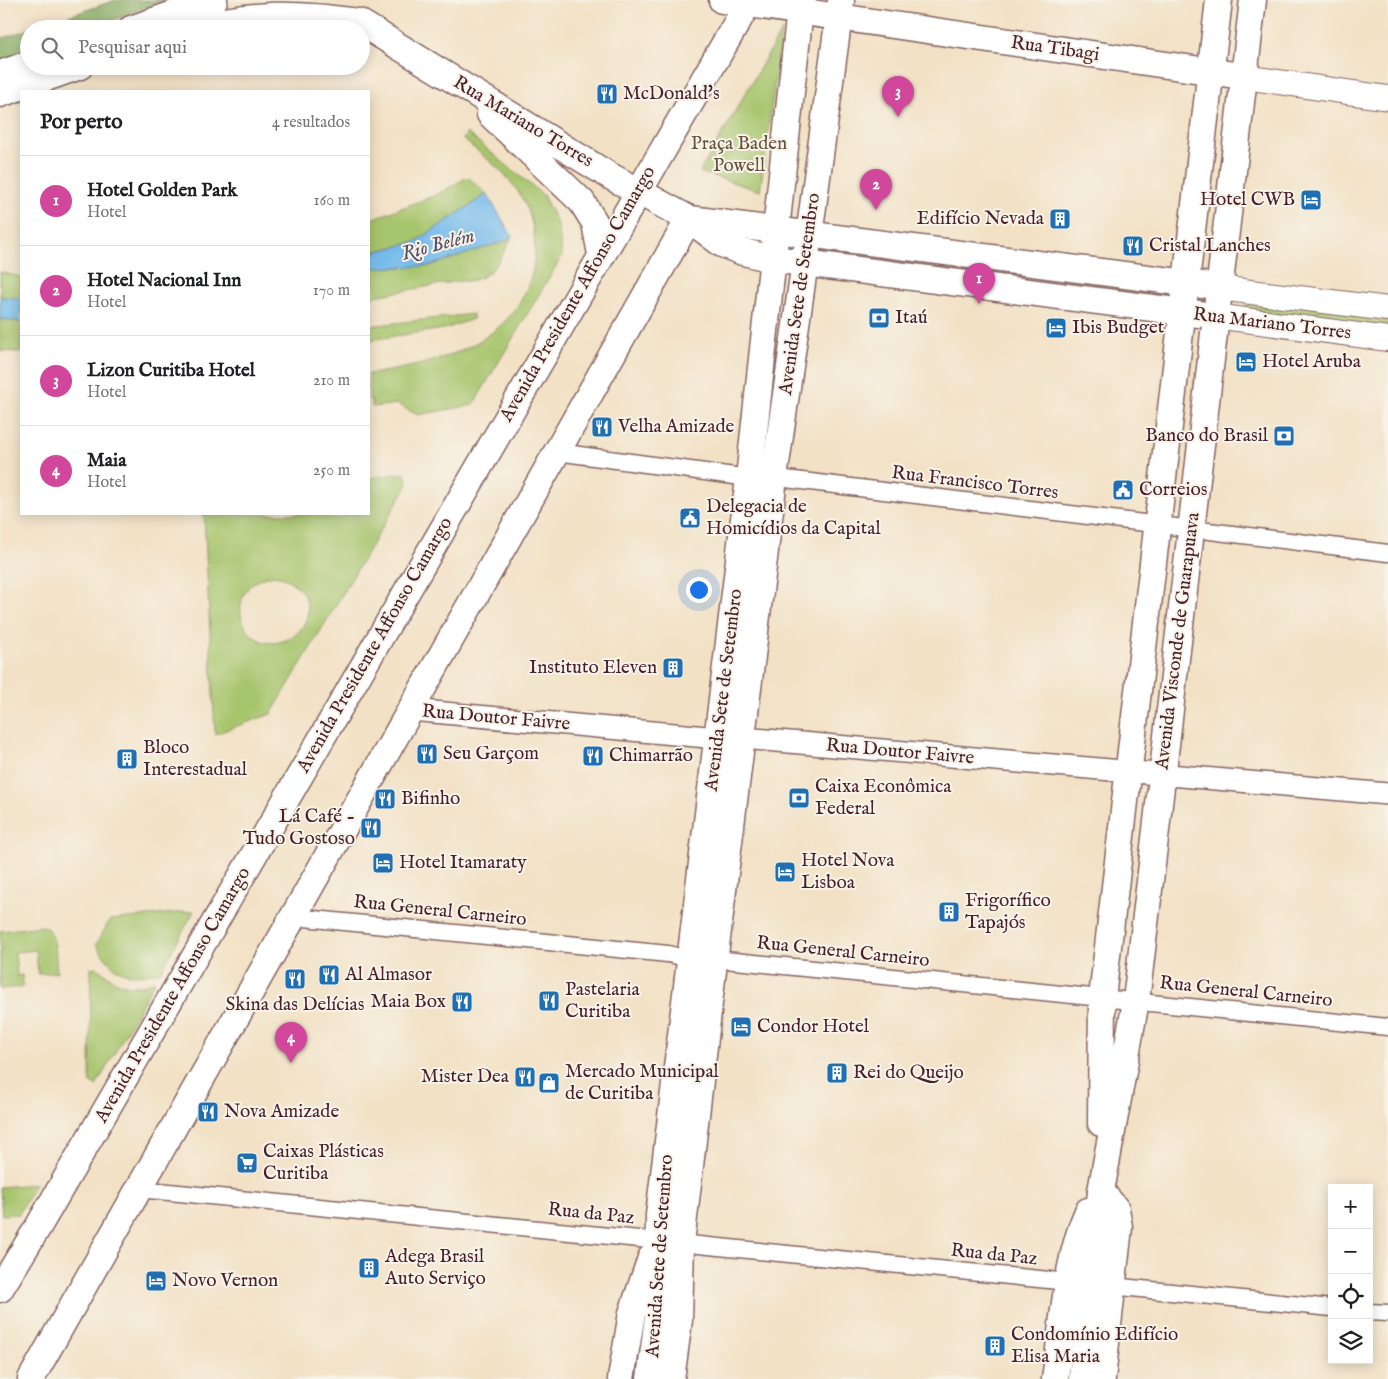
<!DOCTYPE html>
<html lang="pt">
<head>
<meta charset="utf-8">
<style>
	body { margin:0; font-family:"IM FELL English",serif; background:#f2f2f2; color:#202124 }
	.controls { position:absolute; right:15px; bottom:15px; display:grid; overflow:hidden; border-radius:0px; box-shadow:0 2px 12px #0003 }
	.controls button { width:45px; height:45px; display:grid; place-items:center; padding:0; border:0; border-bottom:1px solid #e0e0e0; background:#fff; color:#202124; font:25px sans-serif }
	.you { position:absolute; left:698px; top:589px; width:18px; height:18px; margin:-12px; border:4px solid #fff; border-radius:50%; background:#1a73e8; box-shadow:0 0 0 8px #1a73e833 }
	.badge { display:grid; place-items:center; width:32px; height:32px; border-radius:50%; background:#1f6fb2; color:#fff; font-size:16px; font-weight:700 }
	.pin { position:absolute; translate:-50% -41px; filter:drop-shadow(0 1px 2px #0008) }
	.pin::after { content:''; position:absolute; top:26px; width:18px; height:15px; background:inherit; clip-path:polygon(0 0,100% 0,50% 100%) }
	.list { margin:0; padding:0; list-style:none }
	h2 { display:flex; justify-content:space-between; align-items:center; height:65px; margin:0; padding:0 20px; font-size:21px }
	h2 small { font-size:16px; font-weight:400; color:#757577 }
	.list li { display:grid; grid-template-columns:32px 1fr auto; gap:15px; align-items:center; box-sizing:border-box; height:90px; padding:0 20px; border-top:1px solid #e0e0e0 }
	.list b { display:block; font-size:19px; white-space:nowrap }
	.list p { margin:0; font-size:16px; white-space:nowrap; color:#757577 }
	.list em { font-size:16px; font-style:normal; color:#757577 }
	.icon { flex:none; width:28px; height:28px; fill:none; stroke:currentColor; stroke-width:2; stroke-linecap:round; stroke-linejoin:round }
	.map { position:relative; flex:none; width:1388px; height:1379px; overflow:hidden }
	.search { position:absolute; background:#fff; box-shadow:0 2px 12px #0003; left:20px; top:20px; width:350px; height:55px; display:flex; align-items:center; gap:12px; box-sizing:border-box; padding:0 18px; border-radius:28px; color:#757577; font-size:19px }
	.panel { position:absolute; background:#fff; box-shadow:0 2px 12px #0003; left:20px; top:90px; width:350px; height:425px; border-radius:0px }
	.map>svg:first-child { display:block }
	.green { fill:#a7c56d; stroke:#78724c; fill-rule:evenodd }
	.forest { fill:#85aa60; stroke:#686446 }
	.water { fill:#75bbec; stroke:#606d8c }
	.lines { fill:none; stroke-linecap:round; stroke-linejoin:round }
	.minor-casing { stroke:#856361; stroke-width:19 }
	.tertiary-casing { stroke:#856361; stroke-width:24 }
	.secondary-casing { stroke:#856361; stroke-width:26 }
	.primary-casing { stroke:#856361; stroke-width:29 }
	.minor { stroke:#fff; stroke-width:16 }
	.tertiary { stroke:#fff; stroke-width:21 }
	.secondary { stroke:#fff; stroke-width:24 }
	.primary { stroke:#fff; stroke-width:26 }
	.labels { text-anchor:middle; dominant-baseline:central; stroke-width:4; stroke-linejoin:round; paint-order:stroke }
	.street-label { font-size:19px; fill:#4a1f2b; stroke:#f7f3e8 }
	.poi-label { font-size:19px; fill:#4a1f2b; stroke:#f7f3e8; text-anchor:start }
	.park-label { font-size:19px; fill:#66513f; stroke:#f7f3e8 }
	.water-label { font-size:20px; font-style:italic; fill:#574e65; stroke:#f7f3e8 }
</style>
</head>
<body>
<div class="map">
<svg width="1388" height="1379" viewBox="0 0 1388 1379">
	<rect width="100%" height="100%" fill="#f7f3e8"/>
	<filter id="ink" filterUnits="userSpaceOnUse"><feTurbulence type="fractalNoise" baseFrequency=".02" numOctaves="2"/><feDisplacementMap in="SourceGraphic" scale="10" xChannelSelector="R" yChannelSelector="G"/><feConvolveMatrix kernelMatrix="1 2 1 2 8 2 1 2 1" color-interpolation-filters="sRGB"/></filter>
	<filter id="wash" filterUnits="userSpaceOnUse"><feTurbulence type="fractalNoise" baseFrequency=".0096" numOctaves="4" result="noise"/><feDisplacementMap in="SourceGraphic" scale="20" xChannelSelector="R" yChannelSelector="G"/><feGaussianBlur stdDeviation="1.12" result="paint"/><feColorMatrix in="noise" values="0 0 0 0 0 0 0 0 0 0 0 0 0 0 0 0 0 1.4 0 .05"/><feComposite in="paint" operator="in"/></filter>
	<g filter="url(#wash)">
		<rect width="100%" height="100%" fill="#f2e1c5"/>
		<g class="green">
			<path d="M782 30 760 191 700 172Z"/>
			<path d="M467 133 543 195 558 225 562 256 473 405 418 415 397 404 372 407V400H369V374C435 365 518 344 533 268 537 243 534 220 522 198 509 174 483 156 463 139Z"/>
			<path d="M468 177 487 194 415 242 369 253V220L436 195Z"/>
			<path d="M512 236C500 261 490 283 459 281L369 297V268L429 266 505 241Z"/>
			<path d="M0 272 21 277V298L0 297Z"/>
			<path d="M1247 292 1388 311V337L1245 317Z"/>
			<path d="M473 314V319L444 329 369 340V326Z"/>
			<path d="M0 319 21 322V352L0 351Z"/>
			<path d="M405 473 408 484 271 714 215 734 204 514H369V478ZM274 575C296 580 315 598 305 622 301 631 294 637 286 640 241 658 217 584 274 575Z"/>
			<path d="M194 911 161 971C127 980 114 974 96 944L110 920Z"/>
			<path d="M43 926C58 933 55 957 57 972L38 974 36 950 15 952 17 976 22 975 23 987 0 989V931Z"/>
			<path d="M96 967C118 984 127 992 155 981L96 1086 90 1083 91 968Z"/>
			<path d="M35 1184 19 1214 2 1215 0 1187Z"/>
		</g>
		<g class="forest">
			<path d="M116 0H167L90 29H30Z"/>
			<path d="M29 29V52L0 62V39Z"/>
		</g>
		<g class="water">
			<path d="M487 194 512 236 505 241 429 266 369 268V253L415 242Z"/>
			<path d="M0 297 21 298V322L0 319Z"/>
		</g>
	</g>
	<g filter="url(#ink)">
		<g class="lines">
			<g class="minor-casing">
				<g id="minor">
					<path d="M557 452 749 478 786 479 1388 553"/>
					<path d="M294 917 668 954 691 959H715L1388 1027"/>
					<path d="M139 1189 1069 1282"/>
					<path d="M1111 1286 1332 1308"/>
					<path d="M1369 1312 1388 1313"/>
				</g>
			</g>
			<g class="tertiary-casing">
				<path id="tertiary" d="M411 710 718 738H743L1388 794"/>
			</g>
			<g class="secondary-casing">
				<g id="secondary">
					<path d="M1244 77 1388 98"/>
					<path d="M1219 288 1388 309"/>
					<path d="M1215 316 1388 339"/>
				</g>
			</g>
			<g class="primary-casing">
				<g id="primary">
					<path d="M722 0 1228 74"/>
					<path d="M131 29 214 0"/>
					<path d="M190 29C253 12 295 13 359 22L610 176 689 219 722 244 743 252 773 259 1199 314"/>
					<path d="M0 74 29 64"/>
					<path d="M0 94 80 66"/>
					<path d="M490 114 582 202 595 223 601 254"/>
					<path d="M690 219 1202 285"/>
					<path d="M811 221 841 1"/>
					<path d="M1101 1123 1102 998 1219 0"/>
					<path d="M1101 1191 1116 1209 1119 1227 1102 1379"/>
					<path d="M0 1289 38 1227 750 0"/>
					<path d="M31 1379 689 219"/>
					<path d="M621 1379 632 1313 651 1258"/>
					<path d="M650 1379 658 1317 659 1215 749 478 801 0"/>
					<path d="M671 1379 679 1320 681 1243 710 995 774 478 809 234"/>
					<path d="M1055 1379C1063 1326 1066 1260 1088 1211"/>
					<path d="M1082 1379 1101 1191 1136 1001 1253 0"/>
				</g>
			</g>
			<use href="#minor" class="minor"/>
			<use href="#tertiary" class="tertiary"/>
			<use href="#secondary" class="secondary"/>
			<use href="#primary" class="primary"/>
		</g>
	</g>
	<defs>
		<g id="restaurant-square" transform="scale(1.125)"><rect x="-9" y="-9" width="18" height="18" rx="4" fill="#1f6fb2" stroke="#f7f3e8"/><path d="M-5-6h1v4h1v-4h1v4h1v-4h1v5L-1.5 .5V6h-2V.5L-5-1ZM5-6V6H3V1.5H1.5Q1.5-4 5-6Z" fill="#fff"/></g>
		<g id="hotel-square" transform="scale(1.125)"><rect x="-9" y="-9" width="18" height="18" rx="4" fill="#1f6fb2" stroke="#f7f3e8"/><path d="M-6-4.5h1.5V1H6V5H4.5V3h-9V5H-6ZM-4 0a1.8 1.8 0 1 1 3.6 0ZM.5 0V-2.5h3Q6-2.5 6 0Z" fill="#fff"/></g>
		<g id="building-square" transform="scale(1.125)"><rect x="-9" y="-9" width="18" height="18" rx="4" fill="#1f6fb2" stroke="#f7f3e8"/><path d="M-4-6H4V6H1V3H-1V6H-4ZM-2.5-4.3h1.7v1.8h-1.7ZM.8-4.3h1.7v1.8H.8ZM-2.5-1h1.7V.8h-1.7ZM.8-1h1.7V.8H.8Z" fill="#fff"/></g>
		<g id="bank-square" transform="scale(1.125)"><rect x="-9" y="-9" width="18" height="18" rx="4" fill="#1f6fb2" stroke="#f7f3e8"/><path d="M-6-4H6V4H-6ZM0-2.3a2.3 2.3 0 1 0 0 4.6a2.3 2.3 0 1 0 0-4.6Z" fill="#fff"/></g>
		<g id="civic-square" transform="scale(1.125)"><rect x="-9" y="-9" width="18" height="18" rx="4" fill="#1f6fb2" stroke="#f7f3e8"/><path d="M-.6-6.5H3V-4.5H.6V-3L4-1V1h2V6H-6V1h2V-1L-.6-3ZM-1.2 2.5V6h2.4V2.5Z" fill="#fff"/></g>
		<g id="shop-square" transform="scale(1.125)"><rect x="-9" y="-9" width="18" height="18" rx="4" fill="#1f6fb2" stroke="#f7f3e8"/><path d="M-5-2.5h2.3a2.7 3.5 0 0 1 5.4 0H5L5.5 6h-11ZM-1.5-2.5h3a1.5 2.3 0 0 0-3 0Z" fill="#fff"/></g>
		<g id="supermarket-square" transform="scale(1.125)"><rect x="-9" y="-9" width="18" height="18" rx="4" fill="#1f6fb2" stroke="#f7f3e8"/><path d="M-6-5.5h2.5l.6 2H6L4.5 2H-2.5L-4.4-4H-6ZM-1.5 3.2a1.3 1.3 0 1 0 .1 0ZM3 3.2a1.3 1.3 0 1 0 .1 0Z" fill="#fff"/></g>
	</defs>
	<g fill-rule="evenodd">
		<use href="#restaurant-square" x="607" y="94"/>
		<use href="#hotel-square" x="1311" y="200"/>
		<use href="#building-square" x="1060" y="219"/>
		<use href="#restaurant-square" x="1133" y="246"/>
		<use href="#bank-square" x="879" y="318"/>
		<use href="#hotel-square" x="1056" y="328"/>
		<use href="#hotel-square" x="1246" y="362"/>
		<use href="#restaurant-square" x="602" y="427"/>
		<use href="#bank-square" x="1284" y="436"/>
		<use href="#civic-square" x="1123" y="490"/>
		<use href="#civic-square" x="690" y="518"/>
		<use href="#building-square" x="673" y="668"/>
		<use href="#restaurant-square" x="427" y="754"/>
		<use href="#restaurant-square" x="593" y="756"/>
		<use href="#building-square" x="127" y="759"/>
		<use href="#bank-square" x="799" y="798"/>
		<use href="#restaurant-square" x="385" y="799"/>
		<use href="#restaurant-square" x="371" y="828"/>
		<use href="#hotel-square" x="383" y="863"/>
		<use href="#hotel-square" x="785" y="872"/>
		<use href="#building-square" x="949" y="912"/>
		<use href="#restaurant-square" x="329" y="975"/>
		<use href="#restaurant-square" x="295" y="979"/>
		<use href="#restaurant-square" x="549" y="1001"/>
		<use href="#restaurant-square" x="462" y="1002"/>
		<use href="#hotel-square" x="741" y="1027"/>
		<use href="#building-square" x="837" y="1073"/>
		<use href="#restaurant-square" x="525" y="1077"/>
		<use href="#shop-square" x="549" y="1083"/>
		<use href="#restaurant-square" x="208" y="1112"/>
		<use href="#supermarket-square" x="247" y="1163"/>
		<use href="#building-square" x="369" y="1268"/>
		<use href="#hotel-square" x="156" y="1281"/>
		<use href="#building-square" x="995" y="1346"/>
	</g>
	<g class="labels">
		<g class="street-label">
			<text transform="translate(1055 49) rotate(8)">Rua Tibagi</text>
			<text transform="translate(523 122) rotate(31)">Rua Mariano Torres</text>
			<text transform="translate(578 294) rotate(-60)">Avenida Presidente Affonso Camargo</text>
			<text transform="translate(800 294) rotate(-82)">Avenida Sete de Setembro</text>
			<text transform="translate(1272 324) rotate(7)">Rua Mariano Torres</text>
			<text transform="translate(975 483) rotate(7)">Rua Francisco Torres</text>
			<text transform="translate(1178 641) rotate(-83)">Avenida Visconde de Guarapuava</text>
			<text transform="translate(375 645) rotate(-60)">Avenida Presidente Affonso Camargo</text>
			<text transform="translate(724 690) rotate(-83)">Avenida Sete de Setembro</text>
			<text transform="translate(496 718) rotate(5)">Rua Doutor Faivre</text>
			<text transform="translate(900 752) rotate(5)">Rua Doutor Faivre</text>
			<text transform="translate(440 911) rotate(6)">Rua General Carneiro</text>
			<text transform="translate(843 952) rotate(6)">Rua General Carneiro</text>
			<text transform="translate(1246 992) rotate(6)">Rua General Carneiro</text>
			<text transform="translate(173 995) rotate(-60)">Avenida Presidente Affonso Camargo</text>
			<text transform="translate(591 1214) rotate(6)">Rua da Paz</text>
			<text transform="translate(994 1255) rotate(6)">Rua da Paz</text>
			<text transform="translate(660 1256) rotate(-86)">Avenida Sete de Setembro</text>
		</g>
		<g class="poi-label">
			<text x="623" y="94">McDonald's</text>
			<text x="1295" y="200" text-anchor="end">Hotel CWB</text>
			<text x="1044" y="219" text-anchor="end">Edifício Nevada</text>
			<text x="1149" y="246">Cristal Lanches</text>
			<text x="895" y="318">Itaú</text>
			<text x="1072" y="328">Ibis Budget</text>
			<text x="1262" y="362">Hotel Aruba</text>
			<text x="618" y="427">Velha Amizade</text>
			<text x="1268" y="436" text-anchor="end">Banco do Brasil</text>
			<text x="1139" y="490">Correios</text>
			<text x="706" y="507">Delegacia de<tspan x="706" dy="22">Homicídios da Capital</tspan></text>
			<text x="657" y="668" text-anchor="end">Instituto Eleven</text>
			<text x="143" y="748">Bloco<tspan x="143" dy="22">Interestadual</tspan></text>
			<text x="443" y="754">Seu Garçom</text>
			<text x="609" y="756">Chimarrão</text>
			<text x="815" y="787">Caixa Econômica<tspan x="815" dy="22">Federal</tspan></text>
			<text x="401" y="799">Bifinho</text>
			<text x="355" y="817" text-anchor="end">Lá Café -<tspan x="355" dy="22">Tudo Gostoso</tspan></text>
			<text x="801" y="861">Hotel Nova<tspan x="801" dy="22">Lisboa</tspan></text>
			<text x="399" y="863">Hotel Itamaraty</text>
			<text x="965" y="901">Frigorífico<tspan x="965" dy="22">Tapajós</tspan></text>
			<text x="345" y="975">Al Almasor</text>
			<text x="565" y="990">Pastelaria<tspan x="565" dy="22">Curitiba</tspan></text>
			<text x="446" y="1002" text-anchor="end">Maia Box</text>
			<text x="295" y="1005" text-anchor="middle">Skina das Delícias</text>
			<text x="757" y="1027">Condor Hotel</text>
			<text x="565" y="1072">Mercado Municipal<tspan x="565" dy="22">de Curitiba</tspan></text>
			<text x="853" y="1073">Rei do Queijo</text>
			<text x="509" y="1077" text-anchor="end">Mister Dea</text>
			<text x="224" y="1112">Nova Amizade</text>
			<text x="263" y="1152">Caixas Plásticas<tspan x="263" dy="22">Curitiba</tspan></text>
			<text x="385" y="1257">Adega Brasil<tspan x="385" dy="22">Auto Serviço</tspan></text>
			<text x="172" y="1281">Novo Vernon</text>
			<text x="1011" y="1335">Condomínio Edifício<tspan x="1011" dy="22">Elisa Maria</tspan></text>
		</g>
		<g class="park-label">
			<text x="739" y="144">Praça Baden<tspan x="739" dy="22">Powell</tspan></text>
		</g>
		<g class="water-label">
			<text transform="translate(438 245) rotate(-15)">Rio Belém</text>
		</g>
	</g>
</svg>
<div class="controls">
<button>+</button>
<button>−</button>
<button><svg class="icon" aria-label="locate" viewBox="0 0 24 24"><circle cx="12" cy="12" r="6"/><path d="M12 2v4M12 18v4M2 12h4M18 12h4"/></svg></button>
<button><svg class="icon" aria-label="layers" viewBox="0 0 24 24"><path d="M12 4l9 5-9 5-9-5zM3 14l9 5 9-5"/></svg></button>
</div>
<div class="you"></div>
<div class="pin badge" style="left:979px;top:304px;background:#d1479c">1</div>
<div class="pin badge" style="left:876px;top:210px;background:#d1479c">2</div>
<div class="pin badge" style="left:898px;top:117px;background:#d1479c">3</div>
<div class="pin badge" style="left:291px;top:1063px;background:#d1479c">4</div>
<div class="search"><svg class="icon" aria-label="search" viewBox="0 0 24 24"><circle cx="10" cy="10" r="6"/><path d="M15 15l6 6"/></svg>Pesquisar aqui</div>
<section class="panel">
<h2>Por perto<small>4 resultados</small></h2>
<ul class="list">
<li><span class="badge" style="background:#d1479c">1</span><div><b>Hotel Golden Park</b><p>Hotel</p></div><em>160 m</em></li>
<li><span class="badge" style="background:#d1479c">2</span><div><b>Hotel Nacional Inn</b><p>Hotel</p></div><em>170 m</em></li>
<li><span class="badge" style="background:#d1479c">3</span><div><b>Lizon Curitiba Hotel</b><p>Hotel</p></div><em>210 m</em></li>
<li><span class="badge" style="background:#d1479c">4</span><div><b>Maia</b><p>Hotel</p></div><em>250 m</em></li>
</ul>
</section>
</div>
</body>
</html>
